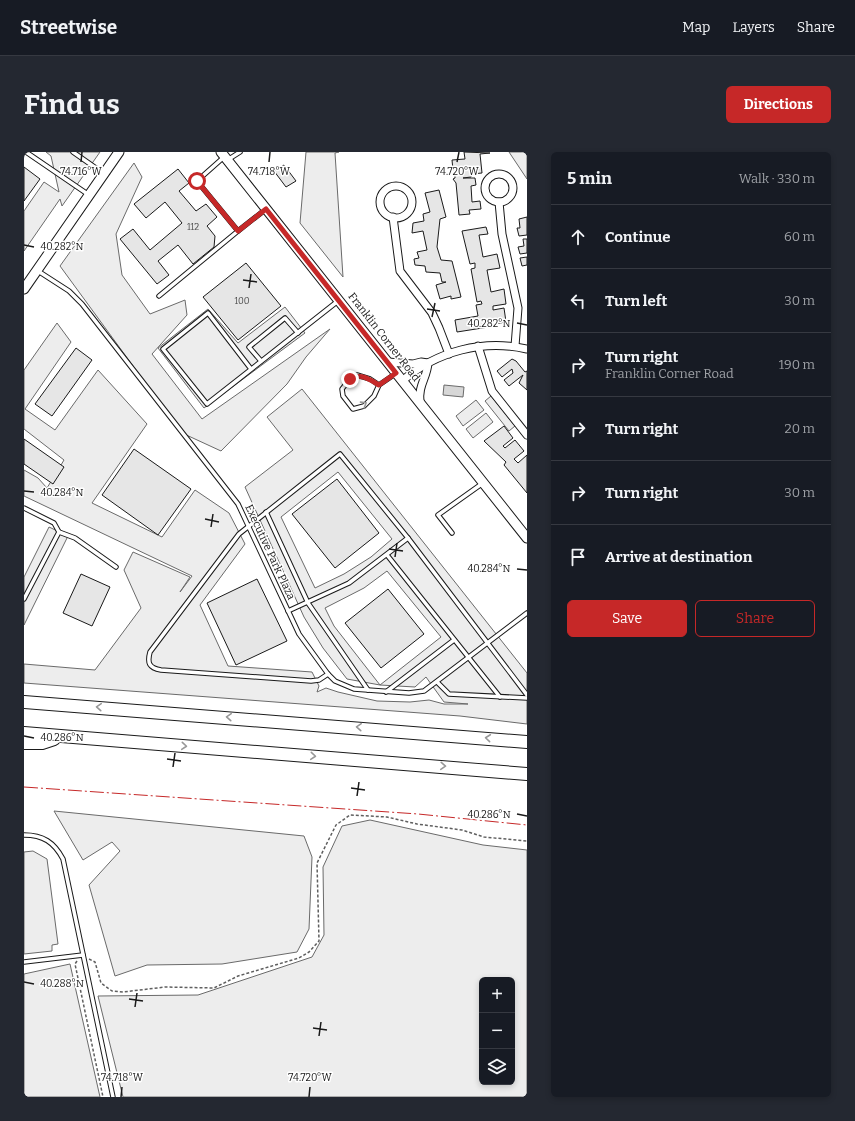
<!DOCTYPE html>
<html lang="en">
<head>
<meta charset="utf-8">
<style>
	body { margin:0; font-family:Bitter,serif; background:#242831; color:#f1f3f6 }
	.controls { position:absolute; right:12px; bottom:12px; display:grid; overflow:hidden; border-radius:6px; box-shadow:0 2px 6px #0003 }
	.controls button { width:36px; height:36px; display:grid; place-items:center; padding:0; border:0; border-bottom:1px solid #363941; background:#171b24; color:#f1f3f6; font:20px sans-serif }
	.stop { position:absolute; width:12px; height:12px; margin:-9px; border:3px solid #c62828; border-radius:50%; background:#fff }
	.stop.end { background:#c62828; border-color:#fff; box-shadow:0 1px 4px #0008 }
	.list { margin:0; padding:0; list-style:none }
	h2 { display:flex; justify-content:space-between; align-items:center; height:52px; margin:0; padding:0 16px; font-size:17px }
	h2 small { font-size:13px; font-weight:400; color:#9ea1a6 }
	.list li { display:grid; grid-template-columns:26px 1fr auto; gap:12px; align-items:center; box-sizing:border-box; height:64px; padding:0 16px; border-top:1px solid #363941 }
	.list b { display:block; font-size:15px; white-space:nowrap }
	.list p { margin:0; font-size:13px; white-space:nowrap; color:#9ea1a6 }
	.list em { font-size:13px; font-style:normal; color:#9ea1a6 }
	.actions { display:flex; gap:8px; padding:12px 16px }
	.actions a { flex:1; padding:9px 0; border:1px solid #c62828; border-radius:6px; text-align:center; font-size:14px; color:#c62828 }
	.actions .main { background:#c62828; color:#fff }
	.icon { flex:none; width:22px; height:22px; fill:none; stroke:currentColor; stroke-width:2; stroke-linecap:round; stroke-linejoin:round }
	.map { position:relative; flex:none; width:503px; height:945px; overflow:hidden; border-radius:6px }
	header { display:flex; align-items:center; gap:24px; box-sizing:border-box; height:56px; padding:0 20px; background:#171b24; border-bottom:1px solid #363941 }
	header strong { font-size:19px }
	nav { display:flex; gap:22px; margin-inline-start:auto; font-size:14px }
	.intro { display:flex; align-items:center; justify-content:space-between; box-sizing:border-box; height:96px; padding:0 24px }
	h1 { margin:0; font-size:28px }
	.button { padding:10px 18px; border-radius:6px; background:#c62828; color:#fff; font-size:14px; font-weight:700 }
	main { display:flex; gap:24px; padding:0 24px }
	aside { flex:1; background:#171b24; border-radius:6px; box-shadow:0 2px 6px #0003 }
	.map>svg:first-child { display:block }
	.built { fill:#ededed; stroke:#6a6a6a; fill-rule:evenodd }
	.water { fill:#d7d7d7; stroke:#6a6a6a }
	.building { fill:#e6e6e6; stroke:#1a1a1a }
	.lines { fill:none; stroke-linecap:round; stroke-linejoin:round }
	.service-casing { stroke:#1a1a1a; stroke-width:5.5 }
	.minor-casing { stroke:#1a1a1a; stroke-width:9 }
	.secondary-casing { stroke:#1a1a1a; stroke-width:11 }
	.motorway-casing { stroke:#1a1a1a; stroke-width:14 }
	.path { stroke:#5f5f5f; stroke-width:1.5; stroke-dasharray:3 2; stroke-linecap:butt }
	.service { stroke:#fff; stroke-width:3.5 }
	.minor { stroke:#fff; stroke-width:7 }
	.secondary { stroke:#fff; stroke-width:9 }
	.motorway { stroke:#fff; stroke-width:12 }
	.power { stroke:#c62828; stroke-width:1; stroke-dasharray:14 3 2 3; stroke-linecap:butt }
	.oneway { stroke:#989898 }
	.route { stroke:#c62828; stroke-width:5 }
	.ticks { fill:none; stroke:#1a1a1a; stroke-width:1.5 }
	.labels { text-anchor:middle; dominant-baseline:central; stroke-width:3; stroke-linejoin:round; paint-order:stroke }
	.number-label { font-size:9px; fill:#4d4d4d }
	.street-label { font-size:11px; fill:#1a1a1a; stroke:#fff }
	.ticks-label { font-size:10px; text-anchor:middle; fill:#1a1a1a; stroke:#fff; stroke-width:3; stroke-linejoin:round; paint-order:stroke }
</style>
</head>
<body>
<header>
<strong>Streetwise</strong>
<nav><a>Map</a><a>Layers</a><a>Share</a></nav>
</header>
<div class="intro"><h1>Find us</h1><a class="button">Directions</a></div>
<main>
<div class="map">
<svg width="503" height="945" viewBox="0 0 503 945">
	<rect width="100%" height="100%" fill="#fff"/>
	<g class="built">
		<path d="M22 0H76L38 54 36 47 0 99V59L20 30 35 40 27 4Z"/>
		<path d="M282 0H315L311 1 319 125 276 71Z"/>
		<path d="M485 0H503V27Z"/>
		<path d="M110 11 118 25 92 82 98 123 126 162 161 148 163 163 128 202 178 267 306 177 282 205 263 232 197 299 158 281 36 114Z"/>
		<path d="M261 155 281 181 180 256 134 196 184 157 214 191Z"/>
		<path d="M33 171 47 190 1 257 31 278 74 218 123 272 68 351 138 385 171 338 205 361 221 392 176 453 204 514 288 520 295 534 293 540 302 536 314 540 353 549 386 550 405 548 420 552H444L420 550 402 525 391 535 356 533 323 527 299 496 280 465 221 335 269 298 243 265 278 237 503 521V572L436 564 0 531V512L71 518 117 456 100 418 109 400 166 425 156 440 168 424 0 344V318L14 326 23 336 40 308 0 277V218ZM314 320 368 387 347 405 320 422 291 436 257 365ZM363 419 417 485 356 533 310 474 301 456 340 436Z"/>
		<path d="M467 244 491 274 485 279 461 249Z"/>
		<path d="M452 248 460 258 439 274 432 264Z"/>
		<path d="M462 261 469 270 449 286 442 277Z"/>
		<path d="M25 375 44 384 0 473V425Z"/>
		<path d="M30 659 280 684 288 705 285 777 273 800 198 812 123 813 91 824 65 733 96 699 88 690 59 708Z"/>
		<path d="M346 668 459 693 503 698V945H99L74 844 174 843 288 805 300 783 299 715 318 674ZM458 828H488V930H458Z"/>
		<path d="M9 699 23 707 34 792 28 793V799L0 802V700Z"/>
		<path d="M46 812 76 945H0V822Z"/>
	</g>
	<path class="water" d="M420 233 440 235 439 245 419 243Z"/>
	<g class="building">
		<path d="M440 0 466 1 456 2 458 21 447 22V25L439 26H451L452 33 447 34 448 50 456 49 457 57 445 58 446 62 435 63 432 31 429 27 431 26V21L437 17 429 18 428 8 441 7Z"/>
		<path d="M260 13 272 29 262 35 250 19Z"/>
		<path d="M0 15 16 27 0 49Z"/>
		<path d="M154 17 165 31 155 39 172 59 182 52 193 65 183 74 191 84 190 95 169 112 154 93 134 109 145 123 133 132 96 87 109 77 126 98 158 71 141 50 122 66 110 52Z"/>
		<path d="M415 38 422 65 416 67 413 95 417 108 428 109 437 145 427 147V144L416 147 412 133 422 130H418L416 121 402 120 401 114 391 113 390 107 395 106 393 100 403 98 399 79 388 81 389 71 400 69 399 62 406 60 401 41Z"/>
		<path d="M503 65V83L495 84 493 76H496L495 67Z"/>
		<path d="M462 75 464 82 455 83 459 105 473 102 476 116 463 118 467 140 480 137 482 152 469 154V158L480 156 482 170 470 172 471 174 433 180 431 168 454 164 452 153 458 152 457 149 453 150 447 117 451 116V111L446 112 438 79Z"/>
		<path d="M499 87H503V101L496 102 494 95 500 94Z"/>
		<path d="M503 105V113L498 114 496 106Z"/>
		<path d="M222 111 257 154 214 188 179 145Z"/>
		<path d="M52 196 68 208 28 264 11 252Z"/>
		<path d="M488 207 492 209 501 220 503 219V238L495 231 499 223 485 234 480 228 489 221 488 217 478 225 473 219Z"/>
		<path d="M480 274 489 286 479 294 481 296 491 288 500 299 490 307 494 311 503 303V341L480 313 482 310 460 289Z"/>
		<path d="M0 287 40 315 29 332 0 312Z"/>
		<path d="M110 297 167 337 134 383 78 343Z"/>
		<path d="M313 327 355 381 311 416 268 362Z"/>
		<path d="M57 422 86 435 68 474 39 461Z"/>
		<path d="M233 427 263 489 212 513 183 451Z"/>
		<path d="M364 437 400 482 357 516 321 471Z"/>
	</g>
	<g class="lines">
		<g class="service-casing">
			<g id="service">
				<path d="M2 0 65 43"/>
				<path d="M49 0 79 21"/>
				<path d="M200 5 173 29 214 79 242 57"/>
				<path d="M205 7 216 0"/>
				<path d="M14 119 45 139 58 152 214 352 275 482 304 522 311 529 330 537 385 541 400 539 503 461"/>
				<path d="M135 144 214 79"/>
				<path d="M237 209 225 195 261 166 274 181"/>
				<path d="M227 217 184 161 139 197 183 252 314 149"/>
				<path d="M355 233 346 227 333 223 326 227 318 237 319 244 329 257 340 254 350 244 355 233 371 222"/>
				<path d="M0 356 30 371 35 380 51 386 92 415"/>
				<path d="M242 360 284 451 344 538"/>
				<path d="M428 381 414 363 459 331"/>
				<path d="M363 403 476 545"/>
				<path d="M0 447 35 380"/>
				<path d="M264 459 325 431 384 386"/>
				<path d="M304 522 295 528 287 529 137 518C125 516 123 511 126 500L215 382 316 302 384 386 503 543"/>
				<path d="M413 530 425 542 503 546"/>
				<path d="M362 540 430 488"/>
				<path d="M0 683C19 683 30 690 39 707L89 945"/>
				<path d="M0 810 59 803"/>
			</g>
		</g>
		<g class="minor-casing">
			<g id="minor">
				<circle cx="475" cy="36" r="14"/>
				<circle cx="372" cy="50" r="16"/>
				<path d="M475 50 478 82 494 156 491 194"/>
				<path d="M369 65 376 119 408 161 415 176 425 202"/>
				<path d="M454 194 468 239 503 283"/>
				<path d="M364 210 389 212 397 210 404 211C403 226 394 233 396 250"/>
				<path d="M378 229C413 199 459 187 503 197"/>
			</g>
		</g>
		<g class="secondary-casing">
			<g id="secondary">
				<path d="M197 0 503 386"/>
				<path d="M0 137 95 0"/>
			</g>
		</g>
		<g class="motorway-casing">
			<g id="motorway">
				<path d="M0 550 503 590"/>
				<path d="M0 581 503 622"/>
				<path d="M0 591H18L30 587"/>
			</g>
		</g>
		<g class="path">
			<path d="M65 807 71 810 77 831 88 839 99 840 141 835 190 836 214 824 275 806 285 800 295 789 293 711 312 673 326 663 363 665 393 672 438 678 460 685 503 689"/>
			<path d="M53 809 51 812 79 945"/>
		</g>
		<use href="#service" class="service"/>
		<use href="#minor" class="minor"/>
		<use href="#secondary" class="secondary"/>
		<use href="#motorway" class="motorway"/>
		<path class="power" d="M0 635 394 662 503 673"/>
	</g>
	<defs><path id="oneway-chevron" d="M-2-3.5L2.5 0L-2 3.5" fill="none" stroke-width="1.6" stroke-linecap="round" stroke-linejoin="round"/></defs>
	<g class="oneway">
		<use href="#oneway-chevron" transform="translate(340 252) rotate(-32)"/>
		<use href="#oneway-chevron" transform="translate(75 555) rotate(-176)"/>
		<use href="#oneway-chevron" transform="translate(205 565) rotate(-176)"/>
		<use href="#oneway-chevron" transform="translate(335 575) rotate(-176)"/>
		<use href="#oneway-chevron" transform="translate(464 586) rotate(-174)"/>
		<use href="#oneway-chevron" transform="translate(160 594) rotate(5)"/>
		<use href="#oneway-chevron" transform="translate(289 604) rotate(5)"/>
		<use href="#oneway-chevron" transform="translate(419 614) rotate(4)"/>
	</g>
	<g class="lines">
		<path class="route" d="M173 29 214 79 242 57 372 221 355 233C345 227 338 221 326 227"/>
	</g>
	<path class="ticks" d="M57 10 58 0M245 10 246 0M433 10 435 0M0 93 10 95M219 128 233 130M225 136 227 122M403 157 416 159M408 165 411 151M493 171 503 173M0 339 10 340M181 367 195 370M187 375 189 362M365 397 379 399M371 405 373 391M493 417 503 418M0 584 10 586M143 607 157 609M149 615 151 601M327 636 341 638M333 644 335 630M493 662 503 664M0 830 10 832M105 847 119 849M111 855 113 841M289 876 303 878M295 884 297 870M97 945 98 935M285 945 286 935"/>
	<g class="labels">
		<g class="number-label">
			<text x="169" y="75">112</text>
			<text x="218" y="149">100</text>
		</g>
		<g class="street-label">
			<text transform="translate(360 185) rotate(52)">Franklin Corner Road</text>
			<text transform="translate(246 400) rotate(65)">Executive Park Plaza</text>
		</g>
	</g>
	<g class="ticks-label">
		<text x="245" y="23">74.718°W</text>
		<text x="433" y="23">74.720°W</text>
		<text x="57" y="23">74.716°W</text>
		<text x="38" y="98">40.282°N</text>
		<text x="465" y="175">40.282°N</text>
		<text x="38" y="344">40.284°N</text>
		<text x="465" y="420">40.284°N</text>
		<text x="38" y="589">40.286°N</text>
		<text x="465" y="666">40.286°N</text>
		<text x="38" y="835">40.288°N</text>
		<text x="98" y="929">74.718°W</text>
		<text x="286" y="929">74.720°W</text>
	</g>
</svg>
<div class="controls">
<button>+</button>
<button>−</button>
<button><svg class="icon" aria-label="layers" viewBox="0 0 24 24"><path d="M12 4l9 5-9 5-9-5zM3 14l9 5 9-5"/></svg></button>
</div>
<div class="stop" style="left:173px;top:29px"></div>
<div class="stop end" style="left:326px;top:227px"></div>
</div>
<aside>
<h2>5 min<small>Walk · 330 m</small></h2>
<ul class="list">
<li><svg class="icon" aria-label="ahead" viewBox="0 0 24 24"><path d="M12 20V5M6 11l6-6 6 6"/></svg><div><b>Continue</b></div><em>60 m</em></li>
<li><svg class="icon" aria-label="left" viewBox="0 0 24 24"><path d="M17 20v-9H6M10 6l-5 5 5 5"/></svg><div><b>Turn left</b></div><em>30 m</em></li>
<li><svg class="icon" aria-label="right" viewBox="0 0 24 24"><path d="M7 20v-9h11M14 6l5 5-5 5"/></svg><div><b>Turn right</b><p>Franklin Corner Road</p></div><em>190 m</em></li>
<li><svg class="icon" aria-label="right" viewBox="0 0 24 24"><path d="M7 20v-9h11M14 6l5 5-5 5"/></svg><div><b>Turn right</b></div><em>20 m</em></li>
<li><svg class="icon" aria-label="right" viewBox="0 0 24 24"><path d="M7 20v-9h11M14 6l5 5-5 5"/></svg><div><b>Turn right</b></div><em>30 m</em></li>
<li><svg class="icon" aria-label="arrive" viewBox="0 0 24 24"><path d="M6 21V4h12l-3 4 3 4H6"/></svg><div><b>Arrive at destination</b></div></li>
</ul>
<div class="actions"><a class="main">Save</a><a>Share</a></div>
</aside>
</main>
</body>
</html>
